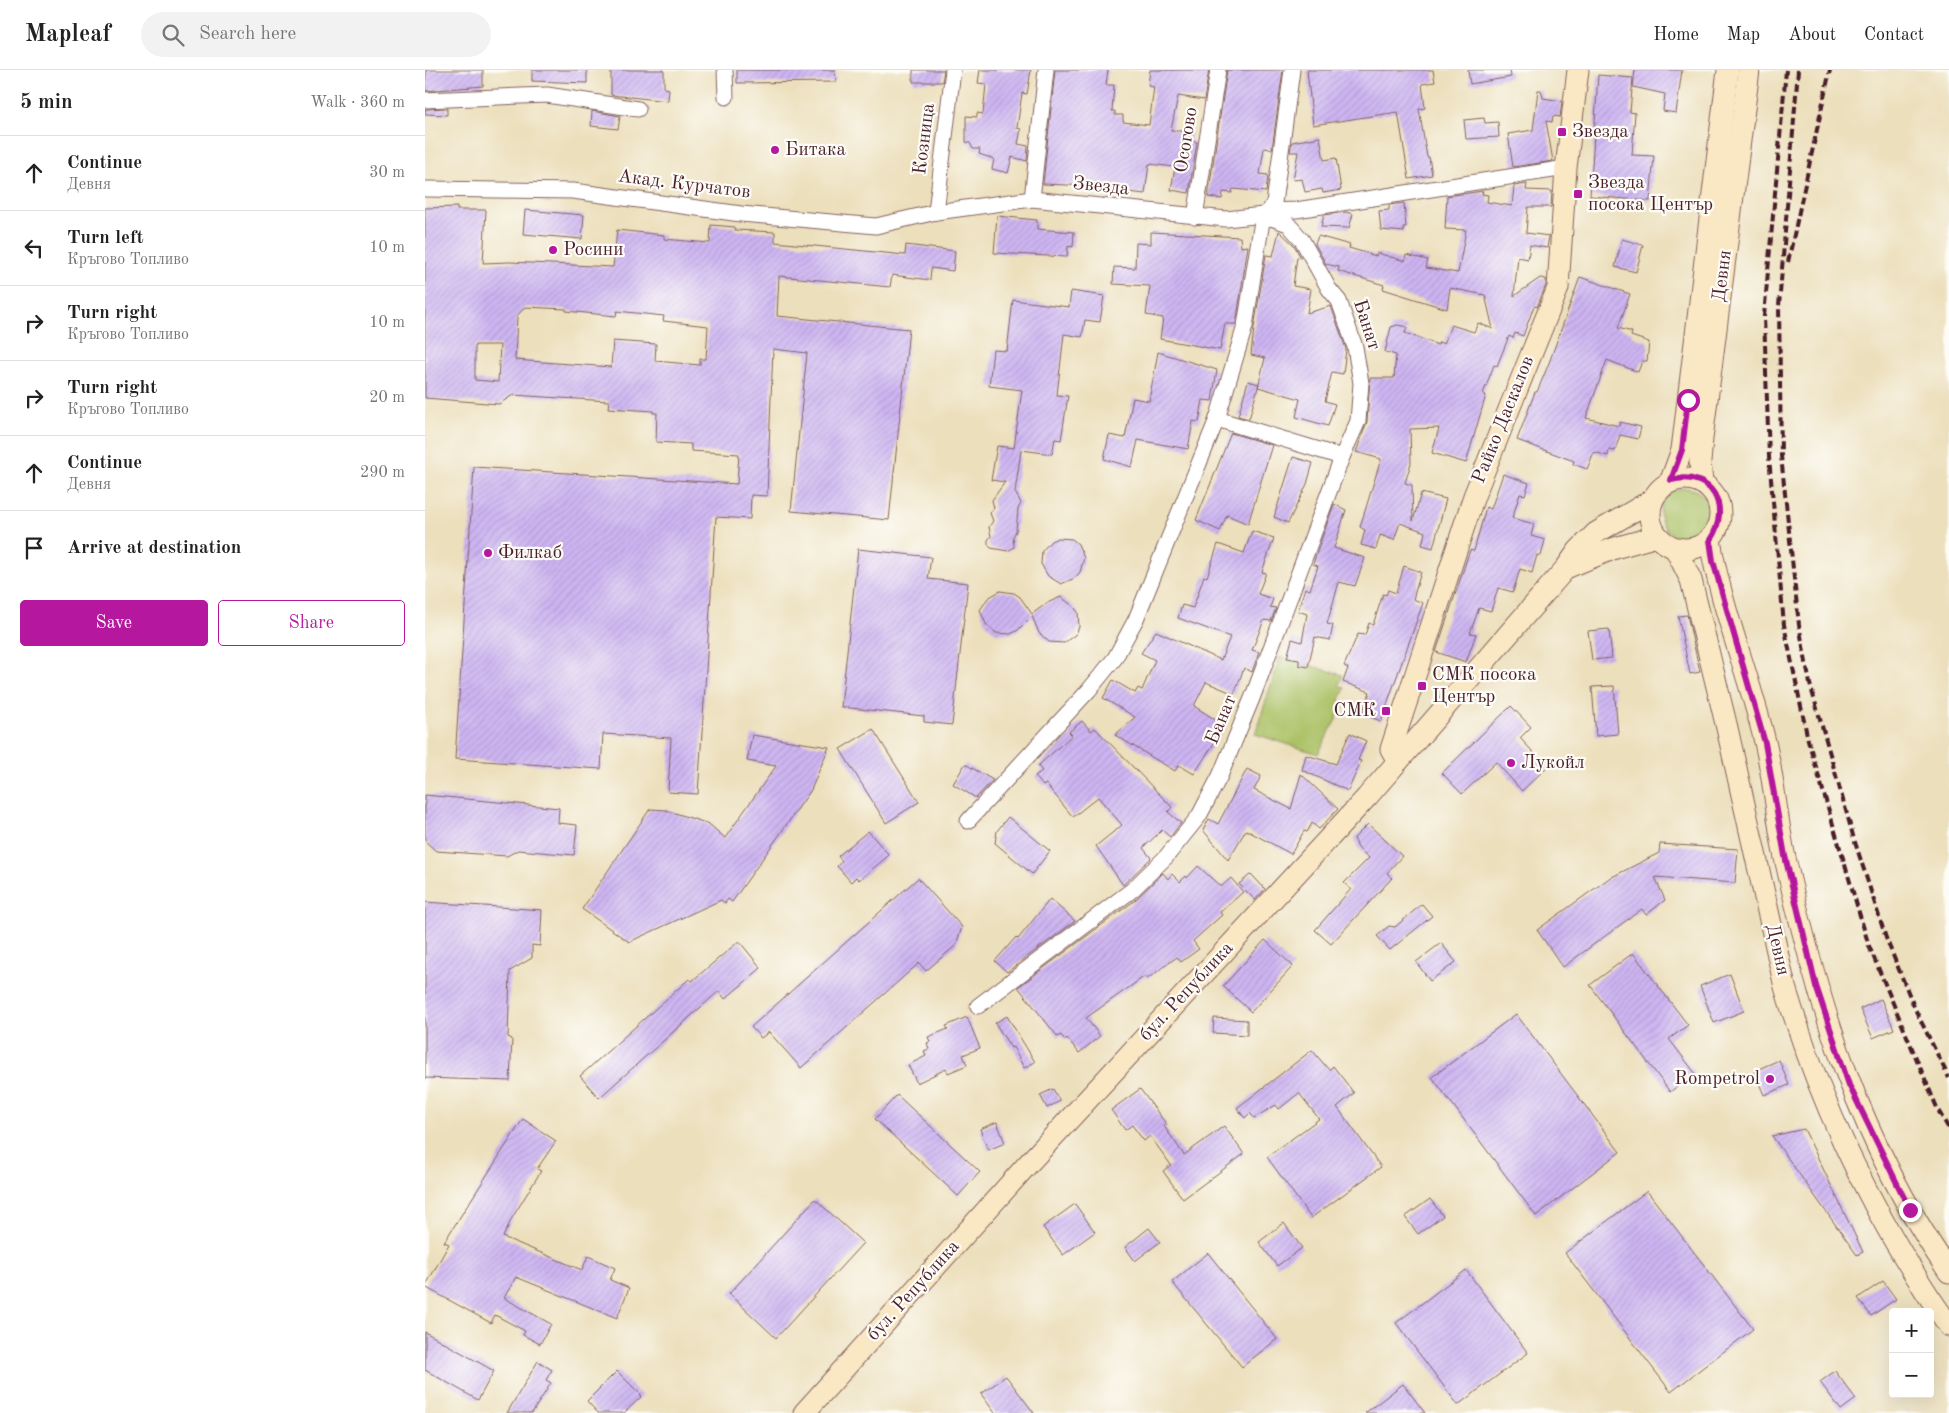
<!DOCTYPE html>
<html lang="en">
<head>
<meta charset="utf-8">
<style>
	body { margin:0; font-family:"Old Standard TT",serif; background:#f2f2f2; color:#222 }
	.controls { position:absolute; right:15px; bottom:15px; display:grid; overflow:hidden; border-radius:5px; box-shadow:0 5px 20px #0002 }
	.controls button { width:45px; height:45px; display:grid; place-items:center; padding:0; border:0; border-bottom:1px solid #e0e0e0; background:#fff; color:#222; font:25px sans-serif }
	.stop { position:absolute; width:15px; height:15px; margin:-11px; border:4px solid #b5179e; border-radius:50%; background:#fff }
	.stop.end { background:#b5179e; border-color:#fff; box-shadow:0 1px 5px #0008 }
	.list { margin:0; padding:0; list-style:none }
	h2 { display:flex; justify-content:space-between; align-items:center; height:65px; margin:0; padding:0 20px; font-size:21px }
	h2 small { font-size:16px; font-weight:400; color:#767676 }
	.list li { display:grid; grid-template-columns:32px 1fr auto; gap:15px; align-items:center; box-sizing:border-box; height:75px; padding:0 20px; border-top:1px solid #e0e0e0 }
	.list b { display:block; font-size:19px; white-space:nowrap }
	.list p { margin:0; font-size:16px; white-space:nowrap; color:#767676 }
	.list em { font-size:16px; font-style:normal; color:#767676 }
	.actions { display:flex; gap:10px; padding:15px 20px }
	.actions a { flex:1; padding:11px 0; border:1px solid #b5179e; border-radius:5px; text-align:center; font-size:18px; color:#b5179e }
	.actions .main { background:#b5179e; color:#fff }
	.icon { flex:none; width:28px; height:28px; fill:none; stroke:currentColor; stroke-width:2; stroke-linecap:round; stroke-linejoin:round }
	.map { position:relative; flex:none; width:1524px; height:1343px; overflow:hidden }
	header { display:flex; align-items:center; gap:30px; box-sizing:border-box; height:70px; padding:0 25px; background:#fff; border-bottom:1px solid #e0e0e0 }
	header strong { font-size:24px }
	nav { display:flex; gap:28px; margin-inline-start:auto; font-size:18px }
	.search { width:350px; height:45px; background:#f2f2f2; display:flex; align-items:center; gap:12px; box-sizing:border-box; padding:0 18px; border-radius:28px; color:#767676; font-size:19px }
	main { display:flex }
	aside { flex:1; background:#fff }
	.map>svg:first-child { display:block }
	.green { fill:#abc165; stroke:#7a7048 }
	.building { fill:url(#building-hatch); fill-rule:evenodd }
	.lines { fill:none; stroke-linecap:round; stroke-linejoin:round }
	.street-casing { stroke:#83625e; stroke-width:17 }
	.secondary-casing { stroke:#83625e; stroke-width:23 }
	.street { stroke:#fff; stroke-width:15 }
	.secondary { stroke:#fae7c3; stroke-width:21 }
	.rail { stroke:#4a1f2b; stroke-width:4; stroke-dasharray:8 4; stroke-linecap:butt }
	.route { stroke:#b5179e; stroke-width:6 }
	.poi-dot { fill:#b5179e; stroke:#fdfcf7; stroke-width:2 }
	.labels { text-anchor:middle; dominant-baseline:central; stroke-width:4.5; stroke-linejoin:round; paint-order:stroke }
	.poi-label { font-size:19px; fill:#4a1f2b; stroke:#fdfcf7; text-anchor:start }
	.street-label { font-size:19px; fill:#4a1f2b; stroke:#fdfcf7 }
</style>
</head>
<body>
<header>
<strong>Mapleaf</strong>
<div class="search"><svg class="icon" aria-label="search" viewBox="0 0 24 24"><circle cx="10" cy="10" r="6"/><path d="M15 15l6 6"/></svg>Search here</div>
<nav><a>Home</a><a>Map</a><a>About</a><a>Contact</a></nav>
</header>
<main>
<aside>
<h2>5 min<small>Walk · 360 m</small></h2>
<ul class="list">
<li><svg class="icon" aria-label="ahead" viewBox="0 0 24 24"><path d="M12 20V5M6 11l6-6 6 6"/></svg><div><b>Continue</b><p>Девня</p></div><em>30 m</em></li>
<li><svg class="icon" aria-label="left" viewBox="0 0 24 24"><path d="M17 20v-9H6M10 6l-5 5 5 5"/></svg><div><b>Turn left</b><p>Кръгово Топливо</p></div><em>10 m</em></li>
<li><svg class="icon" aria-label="right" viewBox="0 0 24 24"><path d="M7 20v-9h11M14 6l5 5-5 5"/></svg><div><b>Turn right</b><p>Кръгово Топливо</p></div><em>10 m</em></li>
<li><svg class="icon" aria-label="right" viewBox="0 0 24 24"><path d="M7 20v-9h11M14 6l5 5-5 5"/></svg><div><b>Turn right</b><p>Кръгово Топливо</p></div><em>20 m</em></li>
<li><svg class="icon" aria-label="ahead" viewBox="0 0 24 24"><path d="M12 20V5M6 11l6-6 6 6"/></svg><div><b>Continue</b><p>Девня</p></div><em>290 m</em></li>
<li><svg class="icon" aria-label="arrive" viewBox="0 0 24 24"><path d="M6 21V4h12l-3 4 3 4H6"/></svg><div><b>Arrive at destination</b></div></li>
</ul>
<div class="actions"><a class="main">Save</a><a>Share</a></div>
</aside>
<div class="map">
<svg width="1524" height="1343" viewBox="0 0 1524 1343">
	<defs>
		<pattern id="building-hatch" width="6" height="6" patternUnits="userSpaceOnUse" patternTransform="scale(1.25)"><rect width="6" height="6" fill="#cdb5f2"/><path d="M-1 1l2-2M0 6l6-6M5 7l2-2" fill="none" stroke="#b29bd0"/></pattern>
	</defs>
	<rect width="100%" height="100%" fill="#fdfcf7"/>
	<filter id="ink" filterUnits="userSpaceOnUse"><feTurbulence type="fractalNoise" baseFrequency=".02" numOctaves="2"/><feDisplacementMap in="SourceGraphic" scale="10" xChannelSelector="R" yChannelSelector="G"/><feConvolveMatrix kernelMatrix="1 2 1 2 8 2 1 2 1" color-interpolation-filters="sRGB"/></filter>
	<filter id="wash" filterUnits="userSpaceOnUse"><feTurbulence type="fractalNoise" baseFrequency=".0096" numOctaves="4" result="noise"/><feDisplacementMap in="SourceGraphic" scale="20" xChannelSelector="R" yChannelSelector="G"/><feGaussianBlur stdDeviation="1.12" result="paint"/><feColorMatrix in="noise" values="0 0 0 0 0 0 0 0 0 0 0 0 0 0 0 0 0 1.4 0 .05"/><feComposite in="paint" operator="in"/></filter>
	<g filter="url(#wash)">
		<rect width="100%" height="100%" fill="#ecdfbc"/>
		<g class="green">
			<circle cx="1260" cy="443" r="25"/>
			<path d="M855 587 918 605 914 616 920 618 913 634 918 636 893 684 830 664Z"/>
		</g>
		<g id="blocks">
			<g class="building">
				<path d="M1 0H58V16L0 21Z"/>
				<path d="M107 0H162V13L107 11Z"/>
				<path d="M186 0H239V18L244 19 243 31 186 25Z"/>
				<path d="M312 0H410L411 12 312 13Z"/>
				<path d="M488 0H519L517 12H488Z"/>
				<path d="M555 0H606L602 24 597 23 592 58 596 59 593 74 603 76 602 91 587 87 583 103 567 99 569 89 554 84 555 79H548L545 73 541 72V46L552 47V43L558 44 561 14 553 13Z"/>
				<path d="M630 0H683L681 15H689L687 41H690V45H698V52L724 55 729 17 723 16 725 0H784L779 30 753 26 746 60 766 62 765 71 772 72 764 123 746 120 750 97 724 94 720 124 703 122 704 118 665 114V116L618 114Z"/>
				<path d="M802 0H858L847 79 839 78 835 104 843 105 841 122 808 119 807 123 798 122 797 129 783 127Z"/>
				<path d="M882 0H1008L1010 12 997 14 1000 38 994 39 1002 87H1004L1007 105 984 109 973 42 888 55Z"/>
				<path d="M1043 0H1085L1086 7 1045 14Z"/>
				<path d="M1210 0H1257L1251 43 1238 41 1240 24 1208 17Z"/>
				<path d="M1173 5 1208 8 1205 42 1210 43 1207 85 1229 86 1225 131 1165 126Z"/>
				<path d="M1113 20H1116L1118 28 1137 31 1135 47 1128 46 1127 52 1121 51 1128 91 1088 97 1083 64 1108 60Z"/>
				<path d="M22 38V45L0 44V39Z"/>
				<path d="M167 41 195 46 193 59 166 56Z"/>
				<path d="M1059 48 1060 53 1073 52 1074 67 1041 69 1039 50Z"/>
				<path d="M895 67 899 90 911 88 916 120 898 123 897 119 880 122 877 109 868 110 873 82H865L867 72Z"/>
				<path d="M1102 114 1101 120 1127 121 1126 137H1103L1101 163 1124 166 1122 178 1105 175 1103 189 1093 187 1089 226 1115 208 1121 209V215L1112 237 1109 236 1098 266 1090 263 1088 268 1084 266 1072 296 1069 295 1058 324 1061 325 1041 393 1007 383 1014 358 985 359 986 393 980 413 987 415 988 451 996 423 1021 429 1008 478 997 475 1000 462 975 453 969 470 955 465 951 479 936 475 940 460 935 457 956 389 931 382 942 352 945 308H969L971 285 960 282 966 257 973 255 982 257 980 263 1013 275 1014 272 1019 274 1026 255 1049 262 1053 253 1068 259 1060 225 1025 218 1022 239 958 219 959 215 913 201 914 197 901 194 890 174 893 166 925 175 924 178 951 186 952 183 980 191 981 185 1003 190 1001 198 1033 203 1041 160 1020 159 1022 126 1058 121 1057 124 1063 125 1062 132 1087 136 1089 116Z"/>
				<path d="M979 133 981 157H978L979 162 956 160 954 141 964 140V135Z"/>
				<path d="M32 137V140H61L58 193 85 192 188 197 192 160 239 165V169L285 173 286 155 310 157V160L350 162V172L480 185 481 175 530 181 528 201 506 198 505 210 467 205 465 217 354 206 352 246 484 259 464 450 366 441 382 283 348 279 342 426 326 425 325 449 291 447 273 724 243 722 246 668 178 664 176 699 30 689 49 397 312 414 314 384 266 381V374L231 372 232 343H228V341L183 338 184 331 88 325 74 334 0 328V138ZM100 237 141 239V241L191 246 192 241 239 246 238 251 283 256 281 289H275V295L230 291 231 274 188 271 186 297 90 290 92 246ZM50 275H75L73 312 50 310Z"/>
				<path d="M100 140 159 145 157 169 98 164Z"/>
				<path d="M921 142 928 144 924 158 896 157 899 145Z"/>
				<path d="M572 146 612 150V159L649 162 648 177 643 176 642 187 569 183Z"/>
				<path d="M854 161 869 175 876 188 872 187 868 216 886 219 882 243 906 236 921 279 918 304 907 302 900 331 910 334 903 356 871 347 875 329 833 317 840 288 826 285 829 258 841 185 848 186Z"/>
				<path d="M726 162 815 167 816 177 823 176 811 254H800L795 280 735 269 738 248 721 245 725 216 688 214 689 197 710 198 711 173 726 174Z"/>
				<path d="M1197 169 1218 175 1211 202 1190 197Z"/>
				<path d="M1155 207 1205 224 1193 258 1207 262 1206 266 1224 272 1222 291H1217L1213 302 1182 290 1161 348 1194 356 1195 352 1216 357 1213 369 1195 365 1190 381 1184 380 1183 386 1169 382 1162 399 1148 394 1149 391 1092 370 1110 322H1112L1124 293Z"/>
				<path d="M646 221 679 226 675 252 660 250 657 267 639 264 632 325 643 326 636 370 630 369 627 384 596 380 590 422 596 433 593 439 591 461 588 467 589 477 583 481 566 478 563 475V470L566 466 564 457 568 451 565 443 569 438 567 430 580 412 566 410 572 376 589 378 597 320 564 316 568 280 582 281 588 230 644 237Z"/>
				<path d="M733 282 792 300 787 331 778 330 774 352 768 351 763 379 713 370 707 397 679 389 684 365 700 368 708 328 724 331Z"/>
				<path d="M823 311 834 314 824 349 813 346Z"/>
				<path d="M806 363 847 375 823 454 802 445 795 461 771 450Z"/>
				<path d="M868 387 888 393 882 414 863 453 849 447Z"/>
				<path d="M1078 404 1104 413 1100 425 1095 424 1087 448 1109 454 1106 466 1120 470 1116 486 1112 485 1107 503 1095 499 1088 522 1073 518 1066 541 1054 538 1045 563 1051 564 1041 592 1011 582 1045 480 1049 481 1061 437 1066 439Z"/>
				<path d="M909 434 921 440 909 478 940 488 930 516 914 512 902 554 908 555 905 570 890 567 883 597 874 595V590L862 588 867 569 877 572 882 544 873 541 880 518 885 520 893 496 888 494 891 485Z"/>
				<path d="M827 461 849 468 837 502 841 503 833 524 848 529 845 537 851 538 846 551 839 550 827 580 834 582 827 602 819 598 809 624 781 612 769 636 800 656 769 704 754 695 750 701 690 665 710 647 678 628 688 610 710 623 713 618 717 620 730 590 716 583 731 561 796 590 805 567 753 548 757 535 768 538 779 506 782 507 793 474 819 483Z"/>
				<path d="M633 468 647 469 653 474 659 488 655 502 650 508 636 514 623 506 616 494 617 481 626 471Z"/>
				<path d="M433 479 506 487 503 509 543 513 527 655 499 652V646L416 637Z"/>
				<path d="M979 496 996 502 988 529 998 533 956 651 937 644 945 622 918 612 923 598 919 596 933 564 940 565 944 553 948 555 958 524 961 525 963 520 971 523Z"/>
				<path d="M575 521 589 523 595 527 607 544 622 533 636 527 648 536 653 542 654 557 651 564 639 573 624 572 614 563 607 546 592 561 585 564 571 563 561 554 555 540 563 528Z"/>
				<path d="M1262 545 1275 602 1265 604 1253 546Z"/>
				<path d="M1184 559 1187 588 1167 590 1163 561Z"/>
				<path d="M1189 616 1193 664 1171 666 1167 617Z"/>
				<path d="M1086 636 1106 657 1095 668 1122 697 1097 721 1071 692 1037 724 1017 703Z"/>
				<path d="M657 651 666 661 670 658 740 730 747 737 743 742 756 753 745 767 737 760 718 778 726 788 698 815 671 776 697 755 673 727 648 747 621 714 618 716 610 706 617 701 613 696 647 665 644 662Z"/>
				<path d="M448 659 494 732 461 753 415 679Z"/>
				<path d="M925 663 941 671 933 690 936 691 923 721 877 700 881 685 911 694Z"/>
				<path d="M327 665 404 677 386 720 307 832 303 829 300 833 296 830 204 872 157 839 225 739 241 740 284 754 300 768 351 696 322 691Z"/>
				<path d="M540 694 568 710 551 728 528 714Z"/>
				<path d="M822 699 836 706 829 720 866 739 876 704 913 739 894 759 887 753 882 762 879 761 866 784 821 760 803 790 778 760 784 749 793 754Z"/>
				<path d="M0 725 134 738 133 753 152 755 149 785 93 780 82 786 11 781 0 771Z"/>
				<path d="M583 747 625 781 607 804 570 773 572 761Z"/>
				<path d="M943 754 977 786 962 803 967 808 906 874 890 860 926 819 919 813 944 788 933 778 929 768Z"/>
				<path d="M443 761 464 785 434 810 431 807 426 812 412 796 417 791 413 786Z"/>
				<path d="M1235 774 1313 779 1310 813 1230 807 1240 830 1221 845 1217 839 1138 897 1112 860 1183 809 1234 783Z"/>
				<path d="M773 796 796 817 806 808 818 822 795 842 797 845 768 871 774 879 756 892 752 887 722 909 720 906 661 948 675 966 654 983 642 968 640 970 636 965 633 967 593 917 709 831 738 803 743 809 747 804 755 812 761 806 762 808Z"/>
				<path d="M826 804 840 819 830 830 814 814Z"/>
				<path d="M493 808 537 857 531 875 501 901 494 893 376 998 344 962 336 968 326 957Z"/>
				<path d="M625 829 650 851 582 902 570 891 591 867 593 869Z"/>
				<path d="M0 832 117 840 115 876 107 875V888L85 901 83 967 87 969 85 1011 0 1008Z"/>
				<path d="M997 834 1007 846 965 880 952 866 964 856 970 857Z"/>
				<path d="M840 870 868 896 826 942 798 916Z"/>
				<path d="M314 871 336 898 300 929 294 921 174 1028 155 1006 264 909 267 911Z"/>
				<path d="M1016 873 1031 892 1005 911 991 892Z"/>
				<path d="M1208 883 1263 955 1244 969 1270 1003 1245 1022 1165 915Z"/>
				<path d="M1305 904 1319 941 1289 953 1275 916Z"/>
				<path d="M1456 929 1469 959 1448 968 1435 939Z"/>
				<path d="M1091 944 1195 1082 1111 1146 1007 1007Z"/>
				<path d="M582 946 610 992 599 998 588 977 586 978 570 953Z"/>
				<path d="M542 947 555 978 538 985 542 995 523 1003 521 999 492 1013 483 995 501 986 499 981 504 979 502 973 505 972 503 967 523 959 521 956Z"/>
				<path d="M789 948 822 950V965L788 963Z"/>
				<path d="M887 980 904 1000 908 996 929 1023 912 1037 956 1097 886 1148 842 1087 894 1049 874 1023 854 1039 851 1035 829 1048 825 1043 820 1048 812 1038Z"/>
				<path d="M1354 990 1364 1015 1339 1025 1329 1001Z"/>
				<path d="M628 1019 635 1031 622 1038 615 1025Z"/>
				<path d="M715 1019 742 1055 739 1056 759 1085 799 1056 819 1084 758 1129 738 1101 746 1095 725 1066 719 1071 707 1055 700 1060 686 1040Z"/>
				<path d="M472 1025 555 1102 533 1126 450 1049Z"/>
				<path d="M98 1049 131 1071 112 1099 116 1101 87 1148 78 1167 157 1200 163 1186 190 1198 185 1210 204 1218 192 1248 91 1207 79 1228 126 1254 115 1274 98 1265 100 1261 70 1245 66 1253 0 1217 24 1174 19 1172Z"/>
				<path d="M572 1052 580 1073 563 1080 555 1059Z"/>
				<path d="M1379 1059 1438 1182 1432 1185 1347 1066Z"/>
				<path d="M1222 1121 1328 1259 1246 1322 1140 1183Z"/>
				<path d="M390 1129 438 1173 351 1268 304 1224Z"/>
				<path d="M1005 1129 1018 1146 993 1164 980 1147Z"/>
				<path d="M650 1134 670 1162 638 1185 618 1157Z"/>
				<path d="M859 1153 877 1178 852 1196 834 1172Z"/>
				<path d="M724 1158 735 1172 710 1191 700 1177Z"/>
				<path d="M783 1183 852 1269 817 1297 747 1212Z"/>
				<path d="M1041 1200 1103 1283 1033 1335 971 1253Z"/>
				<path d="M1458 1211 1471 1229 1446 1246 1433 1228Z"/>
				<path d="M0 1262 69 1301 53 1330 0 1300Z"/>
				<path d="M113 1291 127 1300 121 1310 126 1313 107 1343H82Z"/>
				<path d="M192 1301 217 1326 199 1343H173L162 1331Z"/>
				<path d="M1410 1301 1431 1329 1416 1340 1395 1312Z"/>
				<path d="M581 1306 609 1343H570L556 1324Z"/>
				<path d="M978 1314 1000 1343H940Z"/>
			</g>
		</g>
	</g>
	<g filter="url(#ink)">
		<use href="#blocks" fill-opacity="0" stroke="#83625e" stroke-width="1"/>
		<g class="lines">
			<g class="street-casing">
				<g id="street">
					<path d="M300 0 301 27"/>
					<path d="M0 30 122 25 213 39"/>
					<path d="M0 119 148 121 316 144 451 156 511 142 607 129 801 149 838 145 844 141 849 133 867 0"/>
					<path d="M607 129 621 0"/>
					<path d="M844 141 871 140 1141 98"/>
					<path d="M511 142 528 0"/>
					<path d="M770 147 793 0"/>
					<path d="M792 349 917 387"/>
					<path d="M543 751 664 620 690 588 711 549 792 349 820 256 838 145 863 154 877 170 904 219 914 231 930 277 936 313 933 351 917 387 828 626 795 706 774 746 741 787 707 820 553 936"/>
				</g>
			</g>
			<g class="secondary-casing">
				<g id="secondary">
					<circle cx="1260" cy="444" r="35"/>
					<path d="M1246 410 1257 380 1303 0"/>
					<path d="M1277 412 1275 392 1277 369 1324 0"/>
					<path d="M1285 470C1296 539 1324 604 1340 672 1349 710 1352 750 1360 788 1394 940 1435 1071 1524 1202"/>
					<path d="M1250 478 1266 510 1302 658 1360 917C1397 1040 1450 1151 1524 1256"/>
					<path d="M1143 497 1190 478 1232 466"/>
					<path d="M973 691 966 679 1049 426 1133 218 1141 98 1153 0"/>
					<path d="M379 1343 603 1094 942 727 1141 498 1153 481 1171 463 1227 430"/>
				</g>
			</g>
			<use href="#street" class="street"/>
			<use href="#secondary" class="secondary"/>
			<g class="rail">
				<path d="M1361 0 1339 246 1344 387 1359 555 1383 670 1444 876 1513 1040 1524 1059"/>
				<path d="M1373 0 1354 236 1356 386 1374 555 1385 614 1401 670 1429 769 1461 868 1490 939 1524 1008"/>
				<path d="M1363 192 1405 0"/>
			</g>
		</g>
	</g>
	<g class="lines" filter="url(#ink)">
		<path class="route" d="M1263 330 1257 380 1246 410C1287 400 1307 437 1285 470L1288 491 1340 673 1360 786 1391 916 1424 1015 1485 1140"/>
	</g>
	<g class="poi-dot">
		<rect x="1132" y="57" width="10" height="10" rx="2.5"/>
		<circle cx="350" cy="80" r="5"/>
		<rect x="1148" y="119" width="10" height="10" rx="2.5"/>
		<circle cx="128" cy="180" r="5"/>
		<circle cx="63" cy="483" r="5"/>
		<rect x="992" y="611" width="10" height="10" rx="2.5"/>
		<rect x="956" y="636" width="10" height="10" rx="2.5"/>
		<circle cx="1086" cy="693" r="5"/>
		<circle cx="1345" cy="1009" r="5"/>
	</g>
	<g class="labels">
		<g class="poi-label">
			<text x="1147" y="62">Звезда</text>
			<text x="360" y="80">Битака</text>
			<text x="1163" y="113">Звезда<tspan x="1163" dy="22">посока Център</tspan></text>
			<text x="138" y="180">Росини</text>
			<text x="73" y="483">Филкаб</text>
			<text x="1007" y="605">СМК посока<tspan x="1007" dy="22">Център</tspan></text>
			<text x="951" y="641" text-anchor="end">СМК</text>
			<text x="1096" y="693">Лукойл</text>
			<text x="1335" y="1009" text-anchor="end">Rompetrol</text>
		</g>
		<g class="street-label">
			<text transform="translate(500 69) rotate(-83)">Козница</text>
			<text transform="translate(762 70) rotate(-81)">Осогово</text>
			<text transform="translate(259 115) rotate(7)">Акад. Курчатов</text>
			<text transform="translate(676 117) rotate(6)">Звезда</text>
			<text transform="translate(1298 206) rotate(-83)">Девня</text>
			<text transform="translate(941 255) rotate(72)">Банат</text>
			<text transform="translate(1079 350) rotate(-68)">Райко Даскалов</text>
			<text transform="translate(797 650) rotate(-67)">Банат</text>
			<text transform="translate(1352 880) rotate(77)">Девня</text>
			<text transform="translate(762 922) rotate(-47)">бул. Република</text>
			<text transform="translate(489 1221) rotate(-48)">бул. Република</text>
		</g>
	</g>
</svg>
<div class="controls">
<button>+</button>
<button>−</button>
</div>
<div class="stop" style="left:1263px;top:330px"></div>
<div class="stop end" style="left:1485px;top:1140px"></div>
</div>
</main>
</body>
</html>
